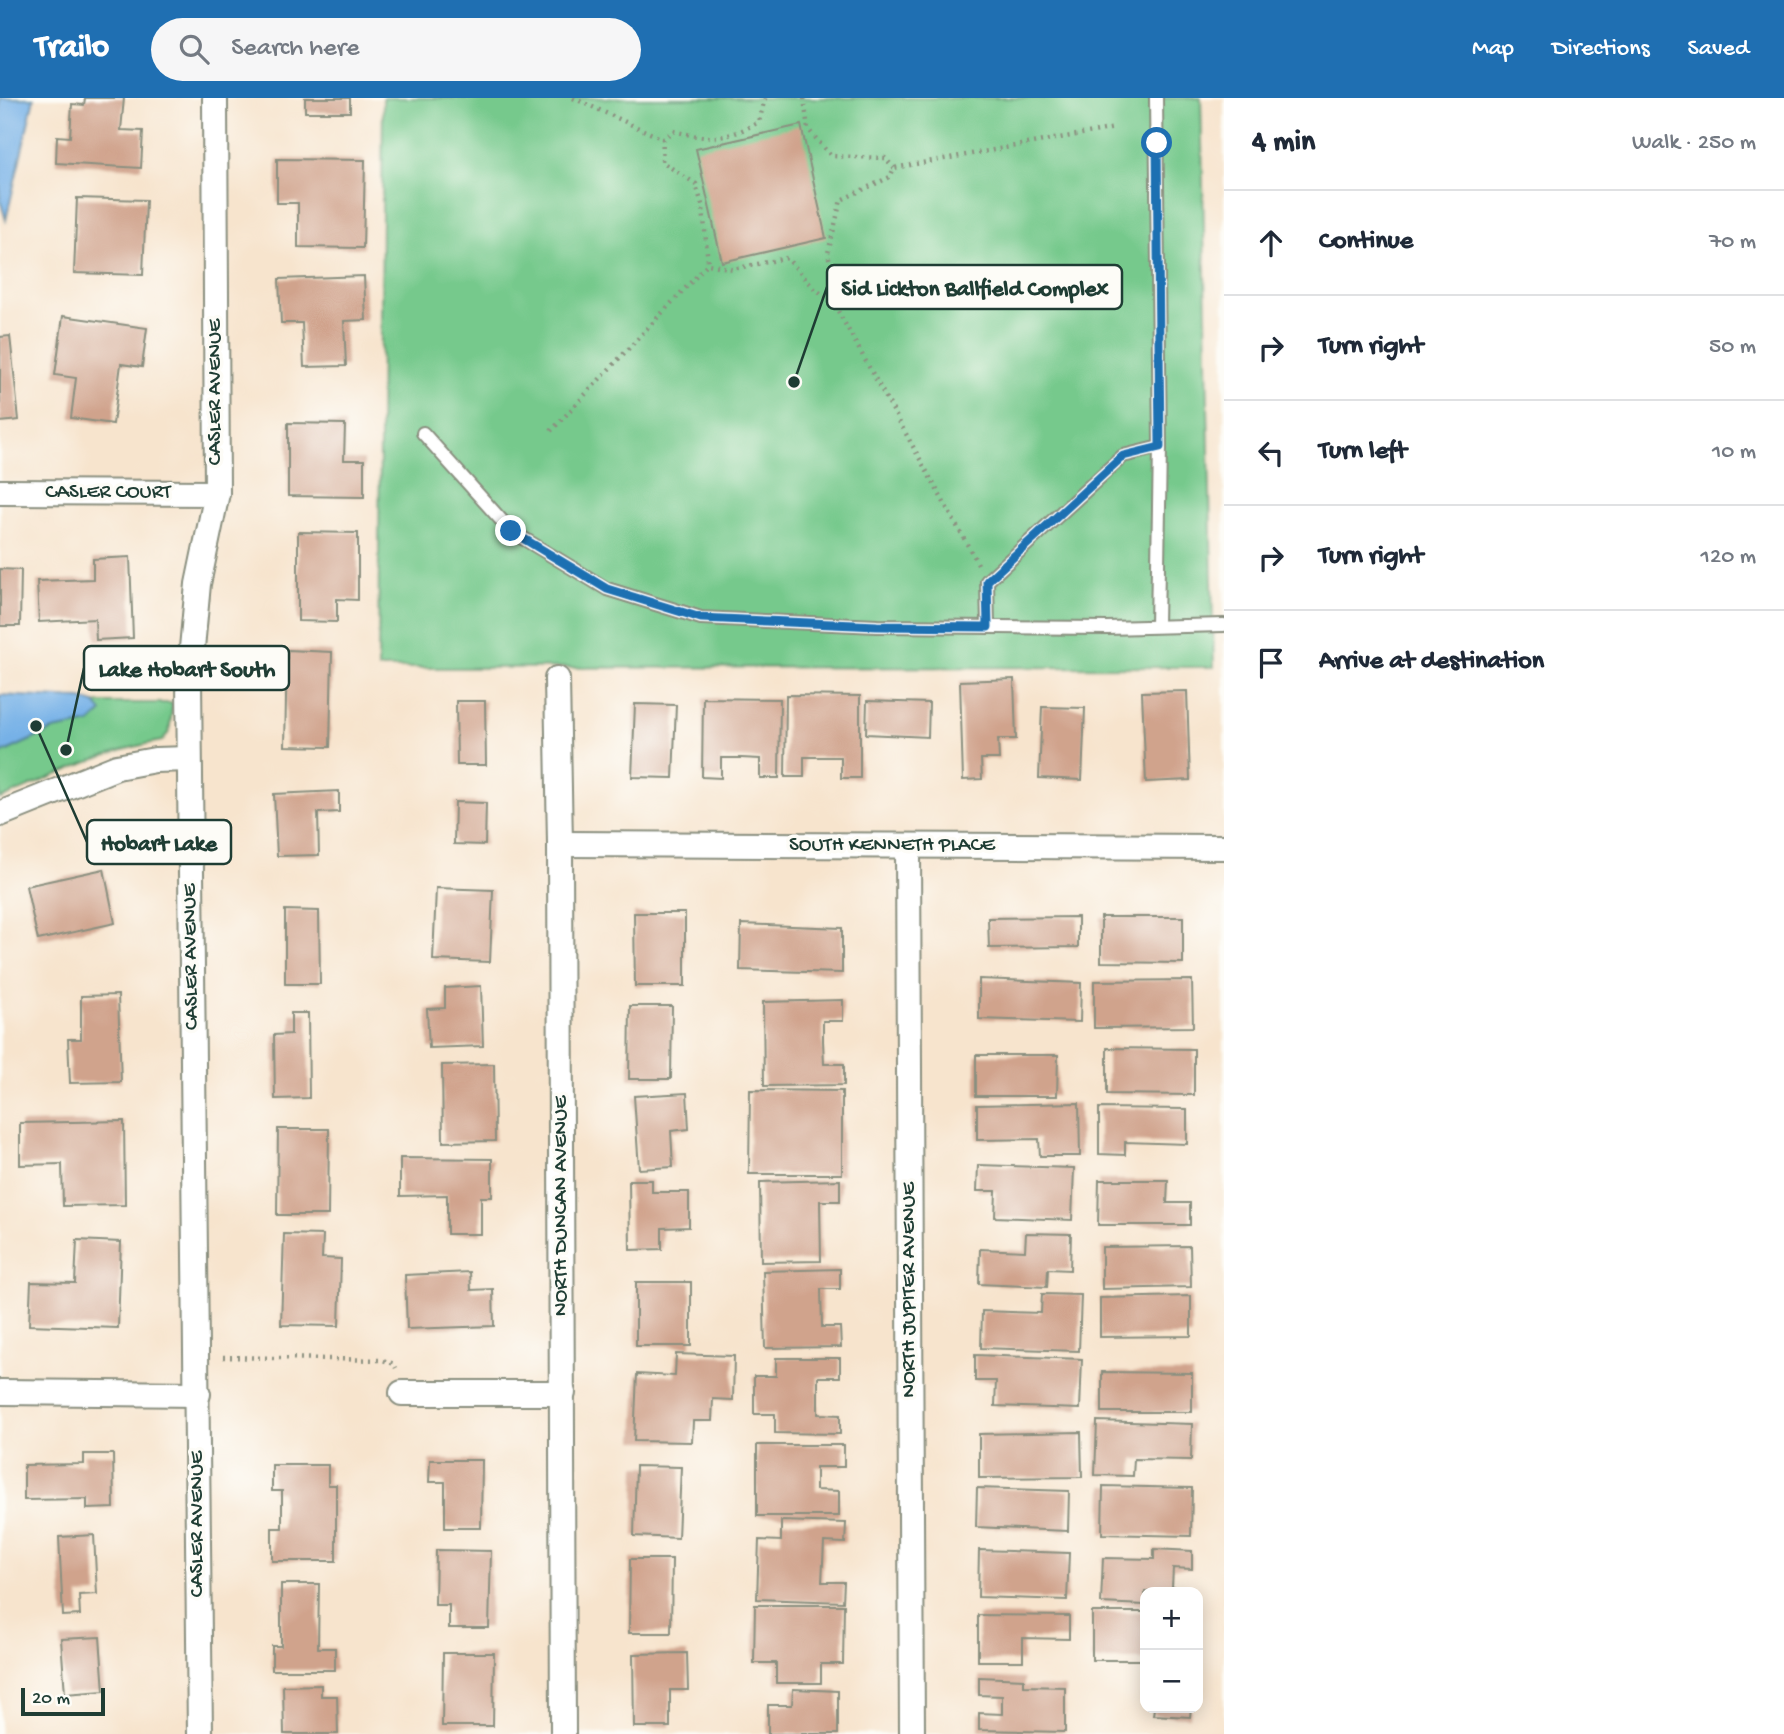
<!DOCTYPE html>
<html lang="en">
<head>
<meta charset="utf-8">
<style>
	body { margin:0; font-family:"Gochi Hand",sans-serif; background:#f6f6f7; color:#1f2937 }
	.controls { position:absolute; right:21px; bottom:21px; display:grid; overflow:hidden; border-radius:14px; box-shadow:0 4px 18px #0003 }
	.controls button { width:63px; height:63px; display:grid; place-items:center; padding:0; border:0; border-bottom:2px solid #e0e1e3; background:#fff; color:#1f2937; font:35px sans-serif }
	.scale { position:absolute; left:21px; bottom:18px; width:84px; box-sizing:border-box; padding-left:7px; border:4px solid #1f3d34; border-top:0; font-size:19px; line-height:24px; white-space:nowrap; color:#1f3d34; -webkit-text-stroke:5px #fdfcf7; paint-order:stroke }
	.stop { position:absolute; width:21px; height:21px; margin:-16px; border:5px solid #1f6fb2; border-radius:50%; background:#fff }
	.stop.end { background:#1f6fb2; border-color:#fff; box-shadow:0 2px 7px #0008 }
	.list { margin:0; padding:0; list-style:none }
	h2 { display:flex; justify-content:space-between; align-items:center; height:91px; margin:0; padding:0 28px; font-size:30px }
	h2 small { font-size:23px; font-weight:400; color:#747a83 }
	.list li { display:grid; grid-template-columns:46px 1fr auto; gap:21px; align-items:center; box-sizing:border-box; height:105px; padding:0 28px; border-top:2px solid #e0e1e3 }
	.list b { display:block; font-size:26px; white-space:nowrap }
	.list em { font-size:23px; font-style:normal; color:#747a83 }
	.icon { flex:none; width:38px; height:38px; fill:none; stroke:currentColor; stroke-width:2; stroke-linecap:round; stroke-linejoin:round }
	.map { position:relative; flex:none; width:1224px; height:1636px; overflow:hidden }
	header { display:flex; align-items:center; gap:42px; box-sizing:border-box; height:98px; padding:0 35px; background:#1f6fb2; color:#fff }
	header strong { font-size:33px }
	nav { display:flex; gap:38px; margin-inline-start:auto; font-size:24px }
	.search { width:490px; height:63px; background:#f6f6f7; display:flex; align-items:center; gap:18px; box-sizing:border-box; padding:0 24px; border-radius:38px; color:#747a83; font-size:26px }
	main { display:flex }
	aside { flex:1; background:#fff }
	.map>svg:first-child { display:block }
	.green { fill:#76c98c; stroke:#4a8360; stroke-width:2 }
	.water { fill:#76b1e7; stroke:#4a778e; stroke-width:2 }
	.building { fill:#d0a38c }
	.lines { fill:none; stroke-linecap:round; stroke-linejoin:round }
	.lane-casing { stroke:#8b9080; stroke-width:16 }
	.street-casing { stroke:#8b9080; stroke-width:28 }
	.path { stroke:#8b9080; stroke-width:4.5; stroke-dasharray:2 5; stroke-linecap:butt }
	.lane { stroke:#fff; stroke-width:12 }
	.street { stroke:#fff; stroke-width:24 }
	.route { stroke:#1f6fb2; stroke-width:9 }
	.labels { text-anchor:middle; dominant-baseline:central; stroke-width:7; stroke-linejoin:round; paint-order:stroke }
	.street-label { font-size:21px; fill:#1f3d34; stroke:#fdfcf7 }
	.leader { fill:none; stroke:#1f3d34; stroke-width:2.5 }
	.callout-dot { fill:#1f3d34; stroke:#fdfcf7; stroke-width:2.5 }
	.callout { fill:#fdfcf7; stroke:#1f3d34; stroke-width:2.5 }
	.callout-label { font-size:23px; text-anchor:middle; font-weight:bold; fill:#1f3d34 }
</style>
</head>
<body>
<header>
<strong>Trailo</strong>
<div class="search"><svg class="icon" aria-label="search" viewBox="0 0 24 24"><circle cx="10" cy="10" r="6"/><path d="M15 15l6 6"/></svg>Search here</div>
<nav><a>Map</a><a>Directions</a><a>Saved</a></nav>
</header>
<main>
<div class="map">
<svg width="1224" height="1636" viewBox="0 0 1224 1636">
	<rect width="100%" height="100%" fill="#fdfcf7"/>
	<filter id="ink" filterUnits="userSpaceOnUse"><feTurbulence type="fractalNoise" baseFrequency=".0143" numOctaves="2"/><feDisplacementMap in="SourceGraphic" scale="14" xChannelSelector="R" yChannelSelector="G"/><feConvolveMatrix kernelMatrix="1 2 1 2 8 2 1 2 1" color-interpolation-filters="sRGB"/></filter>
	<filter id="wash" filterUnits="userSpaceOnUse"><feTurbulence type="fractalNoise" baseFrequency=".00686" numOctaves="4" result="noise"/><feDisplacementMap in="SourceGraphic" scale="28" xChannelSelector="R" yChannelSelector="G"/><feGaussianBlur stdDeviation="1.57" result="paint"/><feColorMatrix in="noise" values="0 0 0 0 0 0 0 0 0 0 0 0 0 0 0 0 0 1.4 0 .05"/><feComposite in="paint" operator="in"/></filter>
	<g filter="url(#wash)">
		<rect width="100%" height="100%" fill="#f7e4cd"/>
		<g class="green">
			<path d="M383 0H1201L1214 569 378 570Z"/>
			<path d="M95 605H173L169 634 162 643C106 652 52 680 0 701V656L53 632 90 625 102 614Z"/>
		</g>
		<g class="water">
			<path d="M0 0H34L6 122 0 102Z"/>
			<path d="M0 597 81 601 95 605 102 614 90 625 53 632 0 656Z"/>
		</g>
		<g id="blocks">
			<g class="building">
				<path d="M85 0H124L121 32 143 33 141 70 56 65 57 38 70 39 72 6 84 7Z"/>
				<rect x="305" y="0" width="45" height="14"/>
				<path d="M801 27 826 140 722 164 696 51Z"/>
				<path d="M277 61 365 62 363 150 298 149V105H277Z"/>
				<path d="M77 100 146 102 143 177 74 175Z"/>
				<path d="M364 178 366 222 344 223 346 268 304 269 302 225H281L279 181Z"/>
				<path d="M63 218 147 230 142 269 121 266 113 326 71 320 76 280 55 277Z"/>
				<path d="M10 238 19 322 0 324V239Z"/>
				<path d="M288 325 345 326 344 362H364V399L288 398Z"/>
				<path d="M298 434 358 435V502L337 501V524L298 523Z"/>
				<path d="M130 459 133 540 96 542 95 521 39 524 37 483 93 481V461Z"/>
				<path d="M0 471 21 472 20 528H0Z"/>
				<path d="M287 552 332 554 330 649 285 648Z"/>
				<path d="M1014 581 1016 641H998L999 661H981L982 681 963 682 960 583Z"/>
				<path d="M1187 593 1190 682 1146 684 1142 594Z"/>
				<path d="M786 597 860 598V680H841V659H804V679H785Z"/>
				<path d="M703 600 780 601 779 680H760V661L741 660H721V680L702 679Z"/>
				<path d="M456 603H485L486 667H457Z"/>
				<path d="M867 603 929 605 928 639 866 636Z"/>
				<path d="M635 606 676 607 673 680 632 679Z"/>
				<path d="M1042 609 1085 610 1082 682 1039 680Z"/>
				<path d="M339 693V714L318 715 319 757 277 758 274 696Z"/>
				<path d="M455 704 486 705 485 747 454 746Z"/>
				<path d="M104 771 115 825 38 842 26 788Z"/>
				<path d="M436 790 493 792 490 864 433 862Z"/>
				<path d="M285 812 319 813 320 886H285Z"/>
				<path d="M634 815H685V888H635Z"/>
				<path d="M1078 819V849L989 850 988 820Z"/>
				<path d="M1101 819H1183V865L1101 864Z"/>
				<path d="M741 826 842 830V875L740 872Z"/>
				<path d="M979 881 1081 885 1080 924 979 921Z"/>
				<path d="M1192 882 1193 929 1094 930V883Z"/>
				<path d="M481 888 483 948 429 950 427 911 445 910V890Z"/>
				<path d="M118 897 121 984 70 985 68 941H81V898Z"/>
				<path d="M843 902V923H823V943L824 966H844V987L764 988 763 904Z"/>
				<path d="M630 908H672L671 981H629Z"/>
				<path d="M291 915H308L309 1000 275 1001 274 937 291 936Z"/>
				<path d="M1107 950 1194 951V997L1107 996Z"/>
				<path d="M976 957H1058L1057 998H976Z"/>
				<path d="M494 966 495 1043 443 1044 442 967Z"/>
				<path d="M750 992 842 993V1076H749Z"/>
				<path d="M687 995 689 1031 671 1033 673 1069 639 1071 634 998Z"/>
				<path d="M1079 1005 1080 1058H1040L1039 1041 977 1042V1007Z"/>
				<path d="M1099 1010 1187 1011V1046L1125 1044V1057L1099 1056Z"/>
				<path d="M124 1023 125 1107 63 1108 62 1066 20 1067V1025Z"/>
				<path d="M278 1031H329L328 1117H277Z"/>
				<path d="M400 1060 492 1061V1099H481V1136H447V1097L400 1098Z"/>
				<path d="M978 1067 1074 1070 1072 1122 995 1119 996 1093H977Z"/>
				<path d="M629 1082H652V1094H689V1129L662 1130V1151L630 1152Z"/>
				<path d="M840 1082V1103H820L821 1163 761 1164 760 1084Z"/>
				<path d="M1099 1082H1168L1167 1105H1190V1127H1098Z"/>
				<path d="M1026 1135 1071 1136 1070 1172 1048 1171 1047 1189 979 1186 980 1151 1025 1153Z"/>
				<path d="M284 1136 323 1137 322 1160 341 1161 339 1228 281 1227Z"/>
				<path d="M77 1142 121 1144 118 1230 29 1227 31 1184 75 1185Z"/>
				<path d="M1190 1148 1191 1189 1102 1191V1149Z"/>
				<path d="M840 1171V1191H821L822 1229H840L841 1249 765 1250 763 1173Z"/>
				<path d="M470 1174 471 1192 493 1191 494 1228 407 1231 405 1177Z"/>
				<rect x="636" y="1184" width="55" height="64"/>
				<path d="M1042 1196 1081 1197 1079 1253 981 1250 982 1213 1041 1215Z"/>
				<path d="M1191 1198V1238L1100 1239V1200Z"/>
				<path d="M676 1256 734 1258 733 1302 713 1301 712 1323H693L692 1344 634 1343 637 1276 675 1278Z"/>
				<path d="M975 1257 1082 1261 1080 1311 995 1308 996 1283H975Z"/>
				<path d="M776 1260H840V1279H818V1316L840 1317V1336L775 1335V1316H754V1278H776Z"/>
				<path d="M1102 1274 1192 1275V1314H1102Z"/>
				<path d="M1097 1323 1192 1326 1191 1362 1134 1361 1133 1378 1095 1377Z"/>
				<path d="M1081 1334 1082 1379 979 1380V1336Z"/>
				<path d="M757 1347H844V1369H816V1392L839 1393V1418H757Z"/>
				<path d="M84 1356H113L114 1410 87 1411V1401L24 1402V1367L84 1366Z"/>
				<path d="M430 1362H482L481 1430H445V1384H429Z"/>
				<path d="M272 1367H328V1387H336V1463H272V1430H282V1393H272Z"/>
				<path d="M636 1368 681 1369 678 1440 634 1438Z"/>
				<path d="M1103 1388 1192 1390 1191 1438 1102 1436Z"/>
				<path d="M977 1390 1069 1393 1068 1433 976 1429Z"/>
				<path d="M781 1423 846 1425 845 1445 824 1444 822 1484H844L843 1504 757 1501 759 1442 781 1443Z"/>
				<path d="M94 1437 97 1496 79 1497 80 1517 63 1518 59 1439Z"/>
				<path d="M1154 1451 1192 1453V1471L1173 1470 1172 1489 1192 1490 1191 1494H1145V1507L1101 1505 1103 1460 1154 1461Z"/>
				<path d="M436 1452 491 1453 489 1530H449V1507H435Z"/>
				<path d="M979 1452 1069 1455 1067 1502 978 1499Z"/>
				<path d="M630 1461H672L671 1535H629Z"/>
				<path d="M281 1486H319L318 1550H335V1572H272V1548H281Z"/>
				<path d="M755 1507H844L843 1566H821V1585H776V1565H754Z"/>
				<rect x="1092" y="1514" width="53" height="48"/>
				<path d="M978 1517 1069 1518V1541L1023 1540V1563H978Z"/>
				<path d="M100 1539 104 1593 65 1596 61 1541Z"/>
				<path d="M443 1555H494L493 1628H442Z"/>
				<path d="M687 1555 688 1592H670V1629H634L633 1556Z"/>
				<path d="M979 1579 1024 1581V1588L1065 1589V1634L979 1632V1615L1002 1616V1598L979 1597Z"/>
				<path d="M321 1587V1598H337L338 1636H284L283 1588Z"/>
				<path d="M793 1591 838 1593V1636H768V1607H792Z"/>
				<path d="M1154 1610H1191L1190 1619 1153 1617Z"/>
			</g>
		</g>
	</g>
	<g filter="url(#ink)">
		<use href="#blocks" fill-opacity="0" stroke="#8b9080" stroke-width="2"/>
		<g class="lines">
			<g class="lane-casing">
				<g id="lane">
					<path d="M1156 0 1160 349"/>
					<path d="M423 335 511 433 607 491 701 520 877 528 1107 530 1224 527"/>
					<path d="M988 529 987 483 1123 358 1160 349 1157 528"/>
				</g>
			</g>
			<g class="street-casing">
				<g id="street">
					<path d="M0 394 217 395"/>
					<path d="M557 581 560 746 563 1636"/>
					<path d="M0 716 117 669 155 662 189 661"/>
					<path d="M560 746 1224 749"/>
					<path d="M908 749 912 1636"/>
					<path d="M0 1294 198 1296"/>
					<path d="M402 1295H563"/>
					<path d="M200 1636 189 582 198 486 217 395 215 0"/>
				</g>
			</g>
			<g class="path">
				<path d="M573 0 663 41"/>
				<path d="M765 0 759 24C723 43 712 42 673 33L663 41 662 64 696 86 703 110 708 166 733 171 787 160 815 191 833 204"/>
				<path d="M804 0 808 31 831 58 885 60 894 70"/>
				<path d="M551 333 708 166"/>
				<path d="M978 466 833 204 834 184 828 155 841 102 890 79 894 70 1115 30"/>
				<path d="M223 1259 383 1262 394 1266 396 1270"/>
			</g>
			<use href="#lane" class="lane"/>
			<use href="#street" class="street"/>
		</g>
	</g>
	<g class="lines" filter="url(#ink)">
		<path class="route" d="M511 433 607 491 701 520 877 528 988 529 987 483 1123 358 1160 349 1157 45"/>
	</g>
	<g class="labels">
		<g class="street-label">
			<text transform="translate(216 294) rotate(-90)">CASLER AVENUE</text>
			<text x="108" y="395">CASLER COURT</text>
			<text x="892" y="748">SOUTH KENNETH PLACE</text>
			<text transform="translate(192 859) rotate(-91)">CASLER AVENUE</text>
			<text transform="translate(562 1108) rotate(-90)">NORTH DUNCAN AVENUE</text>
			<text transform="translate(910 1192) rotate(-90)">NORTH JUPITER AVENUE</text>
			<text transform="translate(198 1426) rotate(-90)">CASLER AVENUE</text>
		</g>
	</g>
	<path class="leader" d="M794 284L827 189M66 652L84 570M36 628L87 744"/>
	<g class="callout-dot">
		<circle cx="794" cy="284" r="7"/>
		<circle cx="66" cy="652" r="7"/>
		<circle cx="36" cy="628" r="7"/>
	</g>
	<g class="callout">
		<rect x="827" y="167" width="295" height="44" rx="7"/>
		<rect x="84" y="548" width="205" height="44" rx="7"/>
		<rect x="87" y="722" width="144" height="44" rx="7"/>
	</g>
	<g class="callout-label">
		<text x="975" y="197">Sid Lickton Ballfield Complex</text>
		<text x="187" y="578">Lake Hobart South</text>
		<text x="159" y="752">Hobart Lake</text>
	</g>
</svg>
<div class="controls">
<button>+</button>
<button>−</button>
</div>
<div class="scale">20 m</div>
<div class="stop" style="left:1157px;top:45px"></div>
<div class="stop end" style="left:511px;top:433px"></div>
</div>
<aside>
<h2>4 min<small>Walk · 250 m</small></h2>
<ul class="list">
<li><svg class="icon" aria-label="ahead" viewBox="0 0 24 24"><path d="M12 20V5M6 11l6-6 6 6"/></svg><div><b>Continue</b></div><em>70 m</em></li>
<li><svg class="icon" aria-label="right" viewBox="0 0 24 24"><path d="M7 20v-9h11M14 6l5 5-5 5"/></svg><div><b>Turn right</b></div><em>50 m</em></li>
<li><svg class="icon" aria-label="left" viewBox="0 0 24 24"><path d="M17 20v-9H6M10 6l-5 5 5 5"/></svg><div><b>Turn left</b></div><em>10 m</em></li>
<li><svg class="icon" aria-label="right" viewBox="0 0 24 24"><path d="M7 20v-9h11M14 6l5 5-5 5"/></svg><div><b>Turn right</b></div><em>120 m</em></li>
<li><svg class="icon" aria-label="arrive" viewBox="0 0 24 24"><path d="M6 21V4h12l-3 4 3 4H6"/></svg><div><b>Arrive at destination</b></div></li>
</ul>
</aside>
</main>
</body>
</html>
